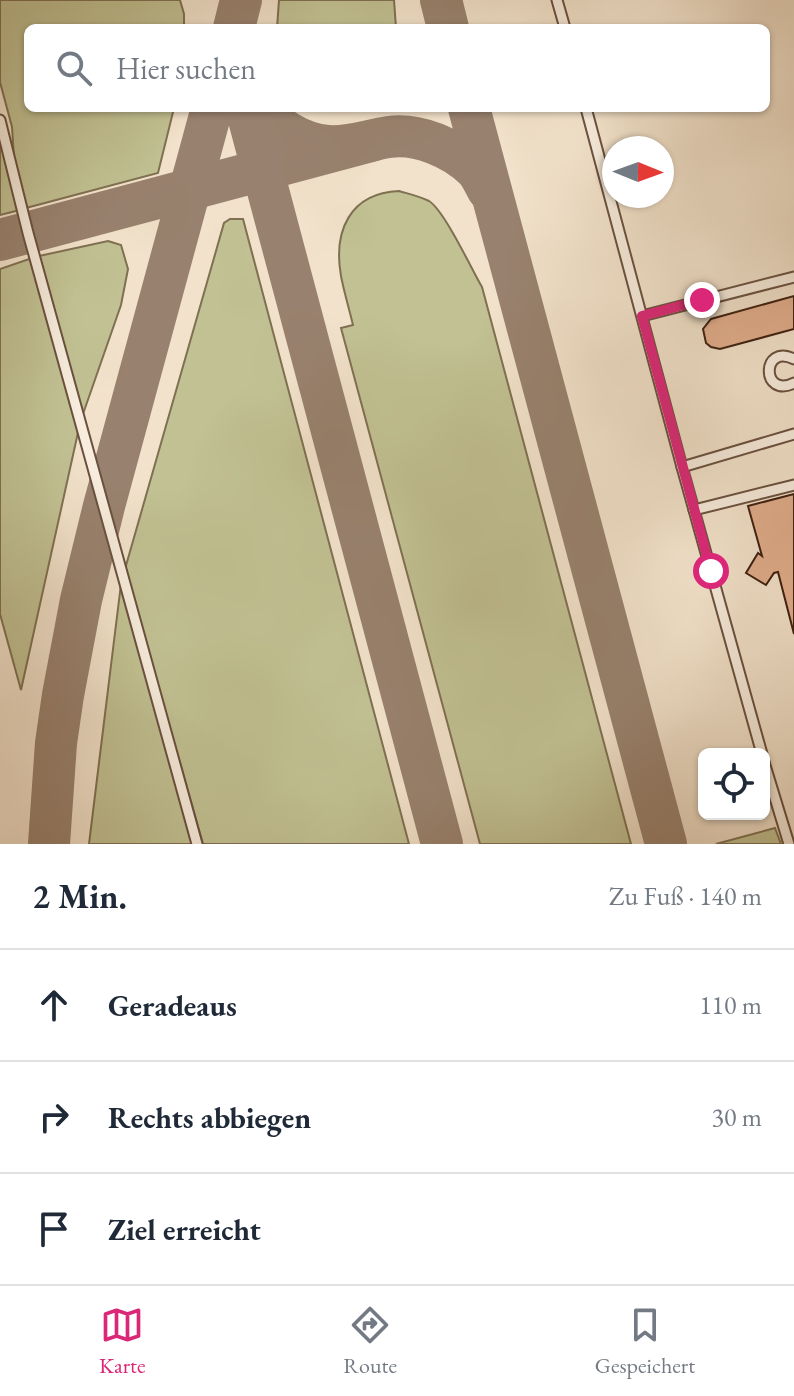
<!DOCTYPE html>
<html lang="de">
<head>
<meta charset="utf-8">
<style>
	body { margin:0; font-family:"EB Garamond",serif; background:#f2f2f3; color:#1f2937 }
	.controls { position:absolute; right:24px; bottom:24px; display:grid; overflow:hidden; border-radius:12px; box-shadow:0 2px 6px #0004 }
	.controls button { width:72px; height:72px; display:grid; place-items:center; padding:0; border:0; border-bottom:2px solid #e0e1e3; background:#fff; color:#1f2937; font:40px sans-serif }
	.compass { position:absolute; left:602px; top:136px; width:72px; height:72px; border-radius:50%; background:#fff; box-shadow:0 2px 6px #0004; rotate:91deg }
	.stop { position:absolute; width:24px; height:24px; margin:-18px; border:6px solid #db2777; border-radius:50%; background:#fff }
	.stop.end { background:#db2777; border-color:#fff; box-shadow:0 2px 8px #0008 }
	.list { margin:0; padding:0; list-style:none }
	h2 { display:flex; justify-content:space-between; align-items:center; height:104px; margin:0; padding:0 32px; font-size:34px }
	h2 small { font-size:26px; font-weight:400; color:#747a83 }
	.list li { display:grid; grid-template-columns:52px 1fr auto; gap:24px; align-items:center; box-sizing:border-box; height:112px; padding:0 32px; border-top:2px solid #e0e1e3 }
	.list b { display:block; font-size:30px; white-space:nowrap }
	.list em { font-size:26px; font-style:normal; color:#747a83 }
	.icon { flex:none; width:44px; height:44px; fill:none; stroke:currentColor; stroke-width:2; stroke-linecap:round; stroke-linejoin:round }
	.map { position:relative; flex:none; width:794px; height:844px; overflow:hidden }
	.search { position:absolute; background:#fff; box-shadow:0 2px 6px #0004; left:24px; right:24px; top:24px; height:88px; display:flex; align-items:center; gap:20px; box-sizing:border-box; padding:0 28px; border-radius:12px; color:#747a83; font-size:30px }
	.sheet { height:440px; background:#fff }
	nav { display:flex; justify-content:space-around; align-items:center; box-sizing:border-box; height:112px; border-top:2px solid #e0e1e3; background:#fff; font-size:22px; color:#747a83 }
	nav a { display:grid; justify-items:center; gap:4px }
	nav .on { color:#db2777 }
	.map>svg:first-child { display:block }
	.green { fill:#c1c193; stroke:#7f7052; stroke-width:2 }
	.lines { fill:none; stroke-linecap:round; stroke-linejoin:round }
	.taxiway { stroke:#98816e; stroke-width:42 }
	.building { fill:#e1ad8c; stroke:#3d2010; stroke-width:2 }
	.lane-casing { stroke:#6a503f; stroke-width:13 }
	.lane { stroke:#f7ecdd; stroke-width:9 }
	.route { stroke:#db2777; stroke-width:10 }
</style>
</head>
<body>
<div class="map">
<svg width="794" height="844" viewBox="0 0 794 844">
	<rect width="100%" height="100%" fill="#f2e2cb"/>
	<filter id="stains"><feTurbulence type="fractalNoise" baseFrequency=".0025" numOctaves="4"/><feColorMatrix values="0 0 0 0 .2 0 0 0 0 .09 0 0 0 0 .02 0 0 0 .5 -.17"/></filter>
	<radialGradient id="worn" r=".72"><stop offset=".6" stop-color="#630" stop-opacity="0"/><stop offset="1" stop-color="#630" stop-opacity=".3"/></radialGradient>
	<g class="green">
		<path d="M0 0H180L184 14V28H28V108H174L158 173 26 208 14 158 12 127 0 82Z"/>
		<path d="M279 0H394L396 28H277Z"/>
		<path d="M0 136 20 210 0 215Z"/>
		<path d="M399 191C409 194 419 196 429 201 444 210 471 268 482 287L631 844H480L341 328 353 325C349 308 344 292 341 276 333 231 350 193 399 191Z"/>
		<path d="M230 219H243L409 844H203L125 569 224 223Z"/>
		<path d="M108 241 121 245 128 269 121 305 83 414 39 256Z"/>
		<path d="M32 258 79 428 21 690 0 614V269Z"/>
		<path d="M121 584 192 844H89Z"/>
		<path d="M775 828 781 844H716Z"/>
	</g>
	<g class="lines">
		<g class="taxiway">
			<path d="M441 0 448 28"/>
			<path d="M234 28 241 0"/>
			<path d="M246 108 442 844"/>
			<path d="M257 108C277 127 299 143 327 146 348 148 369 140 389 137 418 133 454 148 475 169 480 174 484 183 488 190"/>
			<path d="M469 108 666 844"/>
			<path d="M0 240 371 141"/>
			<path d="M49 844 56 743 63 695 81 600 104 506 212 108"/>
		</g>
	</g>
	<g class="building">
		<path d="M794 296V329L720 349 711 347 706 343 703 329 711 319Z"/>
		<path d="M794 494V634L778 572 774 573 766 585 746 573 758 553 762 556 748 506Z"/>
	</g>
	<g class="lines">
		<g class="lane-casing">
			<g id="lane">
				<path d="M557 0 565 28"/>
				<path d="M586 108 682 467 762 754"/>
				<path d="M0 120 28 233 197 844"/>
				<path d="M642 316 794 277"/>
				<path d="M794 359C761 343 761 399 794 383"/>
				<path d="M682 467 794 434"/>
				<path d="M694 510 794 485"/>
				<path d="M764 762 789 844"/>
			</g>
		</g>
		<use href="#lane" class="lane"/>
	</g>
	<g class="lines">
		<path class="route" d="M702 300 642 316 711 571"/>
	</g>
	<rect width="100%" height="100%" filter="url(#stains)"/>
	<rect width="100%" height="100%" fill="url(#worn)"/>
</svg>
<div class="controls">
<button><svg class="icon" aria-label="locate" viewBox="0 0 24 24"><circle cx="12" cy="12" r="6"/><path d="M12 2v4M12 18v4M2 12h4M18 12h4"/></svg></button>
</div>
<svg class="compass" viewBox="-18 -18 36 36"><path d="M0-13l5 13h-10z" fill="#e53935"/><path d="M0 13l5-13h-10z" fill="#747a83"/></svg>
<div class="stop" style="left:711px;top:571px"></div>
<div class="stop end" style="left:702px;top:300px"></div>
<div class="search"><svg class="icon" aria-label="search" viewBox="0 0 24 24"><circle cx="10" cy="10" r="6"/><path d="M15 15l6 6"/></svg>Hier suchen</div>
</div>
<section class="sheet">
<h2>2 Min.<small>Zu Fuß · 140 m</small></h2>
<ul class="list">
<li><svg class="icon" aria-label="ahead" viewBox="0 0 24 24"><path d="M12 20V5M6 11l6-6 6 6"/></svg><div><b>Geradeaus</b></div><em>110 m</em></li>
<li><svg class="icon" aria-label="right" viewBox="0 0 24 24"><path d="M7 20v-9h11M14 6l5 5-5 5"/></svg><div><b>Rechts abbiegen</b></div><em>30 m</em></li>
<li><svg class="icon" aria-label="arrive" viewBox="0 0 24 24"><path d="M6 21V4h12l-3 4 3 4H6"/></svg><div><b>Ziel erreicht</b></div></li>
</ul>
</section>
<nav>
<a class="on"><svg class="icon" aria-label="map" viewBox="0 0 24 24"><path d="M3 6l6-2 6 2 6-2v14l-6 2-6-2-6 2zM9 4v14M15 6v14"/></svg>Karte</a>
<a><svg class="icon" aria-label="directions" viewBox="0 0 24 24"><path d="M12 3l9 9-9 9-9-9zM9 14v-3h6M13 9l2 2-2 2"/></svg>Route</a>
<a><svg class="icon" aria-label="saved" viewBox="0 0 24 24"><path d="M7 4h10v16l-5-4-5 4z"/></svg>Gespeichert</a>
</nav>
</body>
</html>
